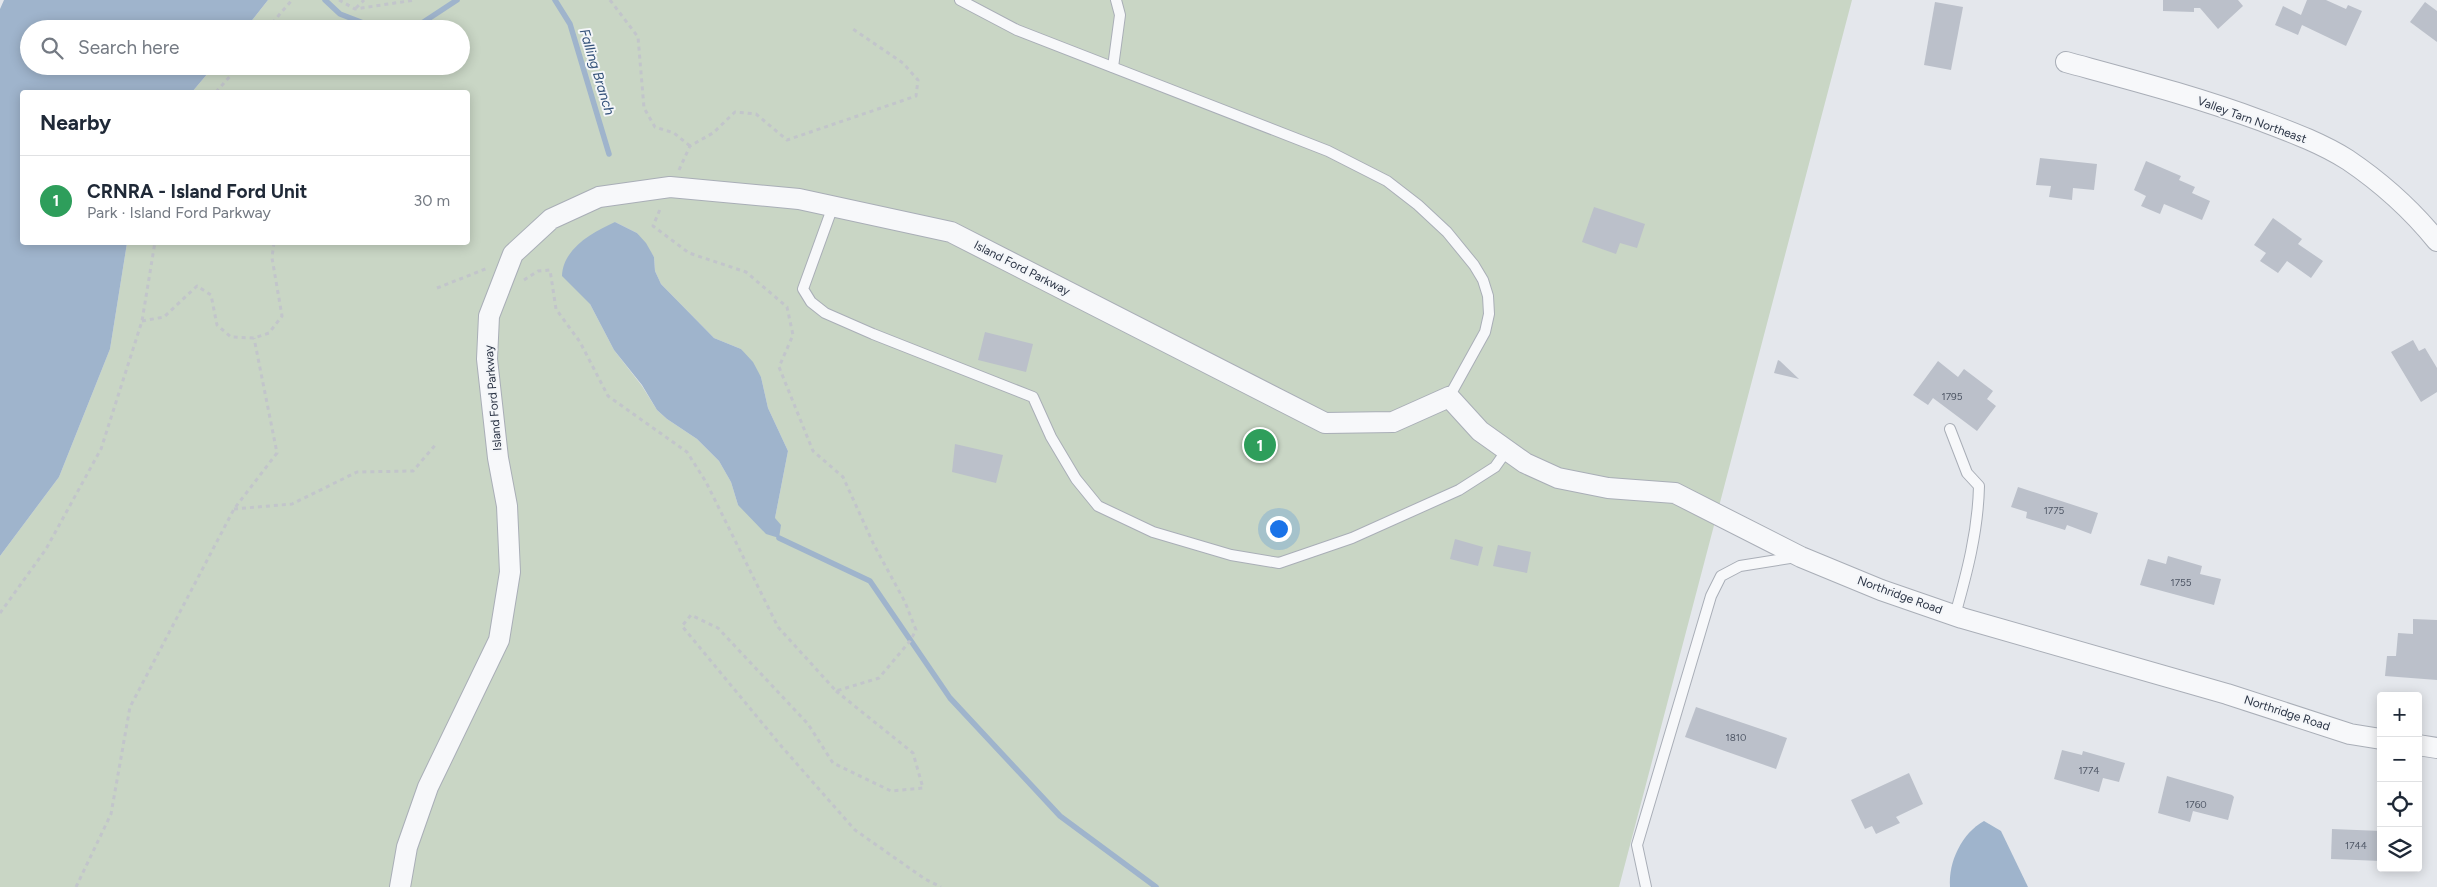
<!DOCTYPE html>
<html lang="en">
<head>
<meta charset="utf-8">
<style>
	body { margin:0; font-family:Figtree,sans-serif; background:#f2f2f3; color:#1f2937 }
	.controls { position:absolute; right:15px; bottom:15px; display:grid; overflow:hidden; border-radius:5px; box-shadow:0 2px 12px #0003 }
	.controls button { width:45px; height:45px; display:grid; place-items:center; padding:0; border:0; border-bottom:1px solid #e0e1e3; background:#fff; color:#1f2937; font:25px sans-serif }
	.you { position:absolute; left:1278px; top:528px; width:18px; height:18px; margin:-12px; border:4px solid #fff; border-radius:50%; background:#1a73e8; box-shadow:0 0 0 8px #1a73e833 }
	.badge { display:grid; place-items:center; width:32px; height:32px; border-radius:50%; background:#d1495b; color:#fff; font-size:16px; font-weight:700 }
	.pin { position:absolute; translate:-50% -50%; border:2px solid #fff; box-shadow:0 1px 5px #0006 }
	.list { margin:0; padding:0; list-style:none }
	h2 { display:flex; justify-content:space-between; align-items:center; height:65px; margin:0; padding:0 20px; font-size:21px }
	h2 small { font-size:16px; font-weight:400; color:#747a83 }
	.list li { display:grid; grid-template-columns:32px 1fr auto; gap:15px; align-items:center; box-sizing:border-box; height:90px; padding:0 20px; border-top:1px solid #e0e1e3 }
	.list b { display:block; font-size:19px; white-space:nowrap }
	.list p { margin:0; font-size:16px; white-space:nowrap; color:#747a83 }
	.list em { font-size:16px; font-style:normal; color:#747a83 }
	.icon { flex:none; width:28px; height:28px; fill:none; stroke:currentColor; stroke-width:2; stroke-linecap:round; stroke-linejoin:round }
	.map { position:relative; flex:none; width:2437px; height:887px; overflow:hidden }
	.search { position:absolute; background:#fff; box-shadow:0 2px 12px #0003; left:20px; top:20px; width:450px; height:55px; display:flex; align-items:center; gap:12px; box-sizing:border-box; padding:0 18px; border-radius:28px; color:#747a83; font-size:19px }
	.panel { position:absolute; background:#fff; box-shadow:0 2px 12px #0003; left:20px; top:90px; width:450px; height:155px; border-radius:5px }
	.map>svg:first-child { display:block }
	.green { fill:#c9d6c5; fill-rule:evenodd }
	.water { fill:#9fb4cc }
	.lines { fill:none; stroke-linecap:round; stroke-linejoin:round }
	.stream { stroke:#9fb4cc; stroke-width:5.5 }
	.building { fill:#bbc0ca }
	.service-casing { stroke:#a9aeb7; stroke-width:12 }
	.minor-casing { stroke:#a9aeb7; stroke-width:22 }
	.path { stroke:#c2c5cb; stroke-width:3; stroke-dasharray:4 4; stroke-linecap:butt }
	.service { stroke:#f7f8fa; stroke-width:10 }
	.minor { stroke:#f7f8fa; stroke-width:20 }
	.labels { text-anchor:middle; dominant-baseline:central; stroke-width:4; stroke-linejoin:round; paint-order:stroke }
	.number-label { font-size:10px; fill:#4f5766 }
	.street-label { font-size:12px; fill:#2b3445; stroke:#f4f6f9 }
	.water-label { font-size:14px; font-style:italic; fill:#34527a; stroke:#f4f6f9 }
</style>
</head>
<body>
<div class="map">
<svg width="2437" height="887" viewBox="0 0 2437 887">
	<rect width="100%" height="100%" fill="#e4e7ec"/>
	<path class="green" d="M268 0H1852L1619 887H0V556L59 477 110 349 127 243 468 242V92H192L214 66H461V29H245ZM615 222 637 233 654 257 655 271 661 284 714 338 741 349 761 377 768 408 788 451 775 518 738 505 731 482 719 461 697 439 667 419 657 410 642 386 614 350 590 304Z"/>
	<g class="water">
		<path d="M4 0H268L245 29H29V66H214L192 92H22V242L127 243 110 349 59 477 0 556V9Z"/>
		<path d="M615 222 637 233 646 243 654 257 655 271 661 284 714 338 741 349 753 362 761 377 768 408 788 451 775 518 781 525 779 538 766 534 738 505 731 482 719 461 697 439 667 419 657 410 642 385 614 350 590 304 562 276C563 248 593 232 615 222Z"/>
		<path d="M1984 821 2001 831 2028 887H1950C1948 862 1962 833 1984 821Z"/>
	</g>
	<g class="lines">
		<g class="stream">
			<path d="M325 0 340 14 379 29"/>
			<path d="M555 0 570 24 609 154"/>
			<path d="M391 29 422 23 457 0"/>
			<path d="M779 538 870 581 950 698 1060 816 1156 887"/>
		</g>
	</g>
	<g class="building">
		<path d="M2163 0H2238L2243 6 2218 29 2200 8H2194V12L2163 11Z"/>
		<path d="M2307 0H2326L2346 9 2348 5 2362 11 2346 46 2302 25 2298 35 2275 25 2283 6 2301 15Z"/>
		<path d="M1935 2 1963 7 1951 70 1924 65Z"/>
		<path d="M2425 2 2437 11V42L2410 22Z"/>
		<path d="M2040 158 2097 164 2094 190 2073 188 2072 200 2049 197 2051 186 2036 185Z"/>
		<path d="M2146 161 2181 176 2179 180 2195 187 2192 193 2210 201 2202 220 2164 204 2160 214 2141 206 2146 196 2134 190Z"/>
		<path d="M1594 207 1645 224 1637 248 1620 243 1616 254 1582 242Z"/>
		<path d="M2273 218 2302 239 2298 244 2323 261 2311 278 2287 261 2278 273 2260 261 2266 253 2254 245Z"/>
		<path d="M985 332 1033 344 1026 372 978 360Z"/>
		<path d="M2413 340 2419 351 2425 348 2437 368V392L2421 402 2391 352Z"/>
		<path d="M1778 360 1780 361 1799 379 1774 373Z"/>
		<path d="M1938 361 1958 377 1964 369 1993 391 1987 399 1996 406 1977 431 1933 398 1928 405 1913 395Z"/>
		<path d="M955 444 1003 455 996 483 952 472Z"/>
		<path d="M2018 487 2098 513 2091 534 2067 525 2065 530 2026 518 2027 512 2011 507Z"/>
		<path d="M1455 539 1483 547 1478 566 1450 559Z"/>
		<path d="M1498 545 1531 552 1527 573 1493 566Z"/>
		<path d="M2168 556 2202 566 2200 574 2221 579 2214 605 2140 585 2148 559 2166 564Z"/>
		<path d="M2413 619 2437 620V680L2385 676 2387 656H2396L2398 633 2413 634Z"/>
		<path d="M1696 707 1787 738 1776 769 1685 737Z"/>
		<path d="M2062 750 2082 755 2083 751 2125 763 2119 782 2103 778 2099 792 2054 779Z"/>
		<path d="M1909 773 1923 804 1896 817 1900 823 1876 834 1872 826 1865 829 1851 800Z"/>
		<path d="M2167 776 2232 795 2234 797 2228 820 2193 811 2190 822 2158 813Z"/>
		<path d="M2332 829 2381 831V861L2331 859Z"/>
	</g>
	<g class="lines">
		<g class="service-casing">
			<g id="service">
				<path d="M960 0 1017 30 1328 151 1387 181 1418 205 1447 232 1474 265 1483 280 1488 296 1489 314 1485 332 1449 397"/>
				<path d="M1113 67 1120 15 1116 0"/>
				<path d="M833 206 803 289 811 302 825 313 873 334 1033 397 1051 437 1076 479 1098 506 1153 532 1231 555 1279 563 1352 538 1459 490 1495 467 1507 450"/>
				<path d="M1950 429 1967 473 1979 486C1978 531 1967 573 1955 615"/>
				<path d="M1646 887 1637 845 1711 596 1721 576 1740 566 1796 557"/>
			</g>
		</g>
		<g class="minor-casing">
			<g id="minor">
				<path d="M2066 62C2132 80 2198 97 2262 121 2291 132 2321 143 2348 160 2382 183 2411 209 2437 241"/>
				<path d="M2418 745 2437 748"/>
				<path d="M400 887 407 847 428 787 499 640 510 572 507 506 498 458 487 359 489 316 513 254 551 219 599 197 670 187 799 199 951 232 1325 423 1393 422 1449 397 1480 431 1525 463 1558 478 1608 488 1675 493 1801 557 1881 590 1962 618 2227 694 2350 734 2381 739"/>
			</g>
		</g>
		<g class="path">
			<path d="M339 0 355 9 415 0"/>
			<path d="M610 0 638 37 644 108 655 127 674 133 690 146"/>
			<path d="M356 8 364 0"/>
			<path d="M267 29 292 0"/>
			<path d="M216 92 239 66"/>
			<path d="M679 170 690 146 713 133 735 112 756 114 787 140 916 96 918 80 903 63 850 27"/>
			<path d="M524 280 538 271 550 270 556 309 580 342 608 396 687 452 706 482 778 627 836 691 879 678 910 641 916 630 905 602 874 545 843 477 813 451 779 367 793 335 787 307 746 272 689 253 653 226 661 207"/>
			<path d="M437 288 488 268"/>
			<path d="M142 321 164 317 197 286 211 295 217 325 231 337 254 338 269 333 282 316 272 258 274 242"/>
			<path d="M234 509 292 504 357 472 413 471 437 443"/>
			<path d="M0 613 46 549 101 449 142 321 155 242"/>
			<path d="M836 691 913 753 923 788 891 791 833 763 808 724 718 628 691 615 682 626 782 747 855 830 925 879 941 887"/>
			<path d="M76 887 111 814 130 707 234 509 277 453 254 338"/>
		</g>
		<use href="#service" class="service"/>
		<use href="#minor" class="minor"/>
	</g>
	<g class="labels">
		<g class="number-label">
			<text x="1952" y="396">1795</text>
			<text x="2054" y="510">1775</text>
			<text x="2181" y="582">1755</text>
			<text x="1736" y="737">1810</text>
			<text x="2089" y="770">1774</text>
			<text x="2196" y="804">1760</text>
			<text x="2356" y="845">1744</text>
		</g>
		<g class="street-label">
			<text transform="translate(2252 120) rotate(20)">Valley Tarn Northeast</text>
			<text transform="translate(1022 268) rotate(27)">Island Ford Parkway</text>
			<text transform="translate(493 398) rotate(-95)">Island Ford Parkway</text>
			<text transform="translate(1900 595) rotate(20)">Northridge Road</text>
			<text transform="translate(2287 713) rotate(18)">Northridge Road</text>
		</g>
		<g class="water-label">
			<text transform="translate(597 72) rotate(73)">Falling Branch</text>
		</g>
	</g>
</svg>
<div class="controls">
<button>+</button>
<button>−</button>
<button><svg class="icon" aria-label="locate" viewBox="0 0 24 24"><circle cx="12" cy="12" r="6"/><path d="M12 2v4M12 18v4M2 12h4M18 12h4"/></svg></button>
<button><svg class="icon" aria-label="layers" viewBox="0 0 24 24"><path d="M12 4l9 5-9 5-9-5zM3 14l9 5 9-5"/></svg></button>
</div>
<div class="you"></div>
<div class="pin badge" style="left:1260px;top:445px;background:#2e9e5b">1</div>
<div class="search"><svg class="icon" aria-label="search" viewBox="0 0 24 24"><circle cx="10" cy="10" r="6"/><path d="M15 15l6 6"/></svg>Search here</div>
<section class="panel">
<h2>Nearby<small></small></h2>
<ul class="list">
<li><span class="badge" style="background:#2e9e5b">1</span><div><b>CRNRA - Island Ford Unit</b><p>Park · Island Ford Parkway</p></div><em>30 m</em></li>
</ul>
</section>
</div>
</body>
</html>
